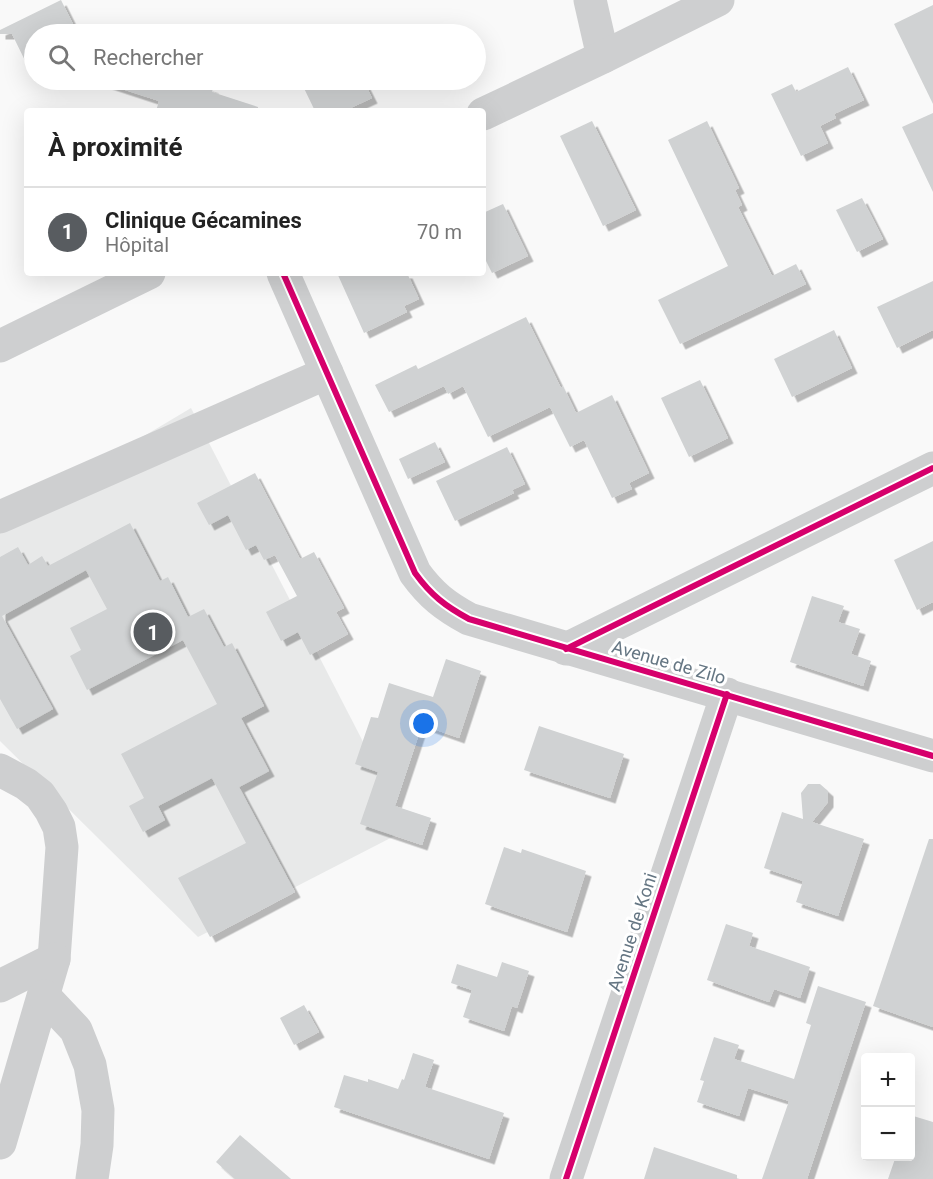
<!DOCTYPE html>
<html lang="fr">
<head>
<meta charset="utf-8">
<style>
	body { margin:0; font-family:Roboto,sans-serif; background:#f6f6f6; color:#222 }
	.controls { position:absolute; right:18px; bottom:18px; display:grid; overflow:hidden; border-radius:6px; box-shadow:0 6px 24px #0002 }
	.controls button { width:54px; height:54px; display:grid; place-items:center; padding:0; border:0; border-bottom:2px solid #e0e0e0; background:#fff; color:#222; font:30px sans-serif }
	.you { position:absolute; left:424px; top:724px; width:21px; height:21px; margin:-15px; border:4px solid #fff; border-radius:50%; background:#1a73e8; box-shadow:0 0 0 9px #1a73e833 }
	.badge { display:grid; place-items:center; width:39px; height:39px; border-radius:50%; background:#585c60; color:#fff; font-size:20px; font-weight:700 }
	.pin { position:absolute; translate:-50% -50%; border:3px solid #fff; box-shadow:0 2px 6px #0006 }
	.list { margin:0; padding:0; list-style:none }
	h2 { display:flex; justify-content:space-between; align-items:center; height:78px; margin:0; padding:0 24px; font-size:26px }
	h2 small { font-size:20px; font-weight:400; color:#767676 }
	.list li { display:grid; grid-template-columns:39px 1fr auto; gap:18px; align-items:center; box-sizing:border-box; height:90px; padding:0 24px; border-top:2px solid #e0e0e0 }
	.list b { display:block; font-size:22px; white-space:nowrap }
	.list p { margin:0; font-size:20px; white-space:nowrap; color:#767676 }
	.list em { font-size:20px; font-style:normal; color:#767676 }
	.icon { flex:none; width:33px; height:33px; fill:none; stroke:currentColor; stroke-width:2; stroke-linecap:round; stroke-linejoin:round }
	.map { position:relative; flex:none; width:933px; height:1179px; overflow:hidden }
	.search { position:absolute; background:#fff; box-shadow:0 6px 24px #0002; left:24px; top:24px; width:462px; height:66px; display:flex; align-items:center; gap:15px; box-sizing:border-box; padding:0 21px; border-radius:33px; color:#767676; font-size:22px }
	.panel { position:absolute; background:#fff; box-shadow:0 6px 24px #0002; left:24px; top:108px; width:462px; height:168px; border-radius:6px }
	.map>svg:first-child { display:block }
	.built { fill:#e8e9e9 }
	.building { fill:#d0d2d3; filter:url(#shadow) }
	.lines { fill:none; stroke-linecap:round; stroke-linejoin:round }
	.minor { stroke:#cecfd0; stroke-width:33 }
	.cycleway-casing { stroke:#fff; stroke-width:10 }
	.cycleway { stroke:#d6006c; stroke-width:6 }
	.labels { text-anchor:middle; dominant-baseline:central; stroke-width:6; stroke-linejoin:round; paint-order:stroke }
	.street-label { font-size:18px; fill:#657683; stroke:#fff }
</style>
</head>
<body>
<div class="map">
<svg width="933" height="1179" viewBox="0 0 933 1179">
	<defs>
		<filter id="shadow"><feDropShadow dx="5.5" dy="5.5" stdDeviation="0" flood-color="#0004"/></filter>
	</defs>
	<rect width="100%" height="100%" fill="#f9f9f9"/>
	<path class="built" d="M191 408 408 829 198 937 0 741V522Z"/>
	<g class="building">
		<path d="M61 0 78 34H34V79L12 34H0V30Z"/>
		<path d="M933 5V104L894 24Z"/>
		<path d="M848 67 864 100 834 114 836 118 820 126 828 143 801 156 771 94 792 84 796 92Z"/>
		<path d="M108 80H186L213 88 212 92 258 107V111H156L159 101 107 84Z"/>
		<path d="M300 80H363L372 98 344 111H315Z"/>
		<path d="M933 113V192L902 127Z"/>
		<path d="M592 121 636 210 603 226 560 136Z"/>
		<path d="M707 121 739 188 735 190 742 205 738 207 772 276 796 264 806 284 680 344 658 300 728 266 668 140Z"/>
		<path d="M862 198 883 239 857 252 836 210Z"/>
		<path d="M503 204 528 256 492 273 483 255V213Z"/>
		<path d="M337 273H407L419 299 404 306 407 312 364 333Z"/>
		<path d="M933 281V330L897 348 877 307Z"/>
		<path d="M526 317 561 388 563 386 576 413 612 395 649 473 629 483 632 489 612 498 584 440 570 447 550 407 488 437 463 386 448 394 444 386 389 412 375 385 416 365 418 369Z"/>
		<path d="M834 330 852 368 792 397 774 359Z"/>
		<path d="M700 380 728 438 689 457 661 398Z"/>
		<path d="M435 442 445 462 408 479 399 459Z"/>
		<path d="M507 447 525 484 512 490 514 493 455 521 436 481Z"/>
		<path d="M255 473 300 559 314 552 344 608 336 612 348 634 310 655 298 632 281 641 266 612 297 596 275 555 264 560 256 545 246 550 228 515 209 525 197 503Z"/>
		<path d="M130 523 160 581 168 577 188 617 204 609 224 647 232 643 264 706 241 718 269 771 239 787 295 892 210 937 178 878 246 843 212 778 158 806 165 820 143 832 129 806 144 798 121 754 217 704 183 640 87 690 70 656 81 650 70 628 107 609 86 570 2 616 53 709 17 729 0 699V557L18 547 28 565 42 556 48 566Z"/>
		<path d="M933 541V602L917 610 894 560Z"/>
		<path d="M812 596 844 606 838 622 860 629 851 654 871 661 863 686 790 662Z"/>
		<path d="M446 659 481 671 459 738 422 725 395 806 431 818 422 845 360 824 378 772 355 764 371 717 378 718 389 683 433 697Z"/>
		<path d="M539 726 624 754 610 798 524 770Z"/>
		<path d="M808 784H820L828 791V802L812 822 864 839 838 916 796 902 803 881 764 868 782 812 803 819 801 793Z"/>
		<path d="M929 839H933V1027L873 1006Z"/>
		<path d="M504 847 521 853 522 849 586 871 567 932 485 904Z"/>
		<path d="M726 924 753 933 749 946 810 967 800 998 774 989 769 1002 707 980Z"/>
		<path d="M502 962 529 971 517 1008 512 1006 504 1031 463 1017 472 990 451 983 457 964 497 977Z"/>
		<path d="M818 986 866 1002 807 1179H762L789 1101 748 1088 739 1116 697 1102 704 1081 700 1080 714 1037 739 1045 734 1059 794 1079 811 1025 806 1023Z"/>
		<path d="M304 1005 319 1032 294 1045 280 1018Z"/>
		<path d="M413 1053 434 1060 425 1087 504 1113 489 1159 334 1107 344 1075 368 1082V1079L398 1089 402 1079 404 1080Z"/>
		<path d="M910 1115 933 1122V1179H888L896 1156H910Z"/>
		<path d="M240 1135 291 1179H235L216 1162Z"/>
		<path d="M654 1147 737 1175V1179H644Z"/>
	</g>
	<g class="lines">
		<g class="minor">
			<path d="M590 0 603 57"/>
			<path d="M483 114 603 57 718 0"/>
			<path d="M283 273 415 573C431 595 445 606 469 619L933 756"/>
			<path d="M0 346 149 273"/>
			<path d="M0 517 327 373"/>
			<path d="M566 649 933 468"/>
			<path d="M0 770 26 784 40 795 51 811 59 827 62 847 54 959 0 1143"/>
			<path d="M0 986 54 959"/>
			<path d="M44 996 76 1030 90 1065 98 1110 97 1145 92 1179"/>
			<path d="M566 1179 727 694"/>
		</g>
		<g class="cycleway-casing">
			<g id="cycleway">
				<path d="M283 273 415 573C431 595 445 606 469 619L933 756"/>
				<path d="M566 649 933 468"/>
				<path d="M566 1179 727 694"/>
			</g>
		</g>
		<use href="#cycleway" class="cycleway"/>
	</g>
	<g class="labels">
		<g class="street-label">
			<text transform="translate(669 662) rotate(16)">Avenue de Zilo</text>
			<text transform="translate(632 932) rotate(-72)">Avenue de Koni</text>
		</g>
	</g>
</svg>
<div class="controls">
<button>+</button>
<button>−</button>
</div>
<div class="you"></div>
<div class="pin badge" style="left:153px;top:632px">1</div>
<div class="search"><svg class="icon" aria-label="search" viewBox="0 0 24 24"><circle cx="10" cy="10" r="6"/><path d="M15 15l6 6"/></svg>Rechercher</div>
<section class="panel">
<h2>À proximité<small></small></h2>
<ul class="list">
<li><span class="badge">1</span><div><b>Clinique Gécamines</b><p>Hôpital</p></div><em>70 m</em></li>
</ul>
</section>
</div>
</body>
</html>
